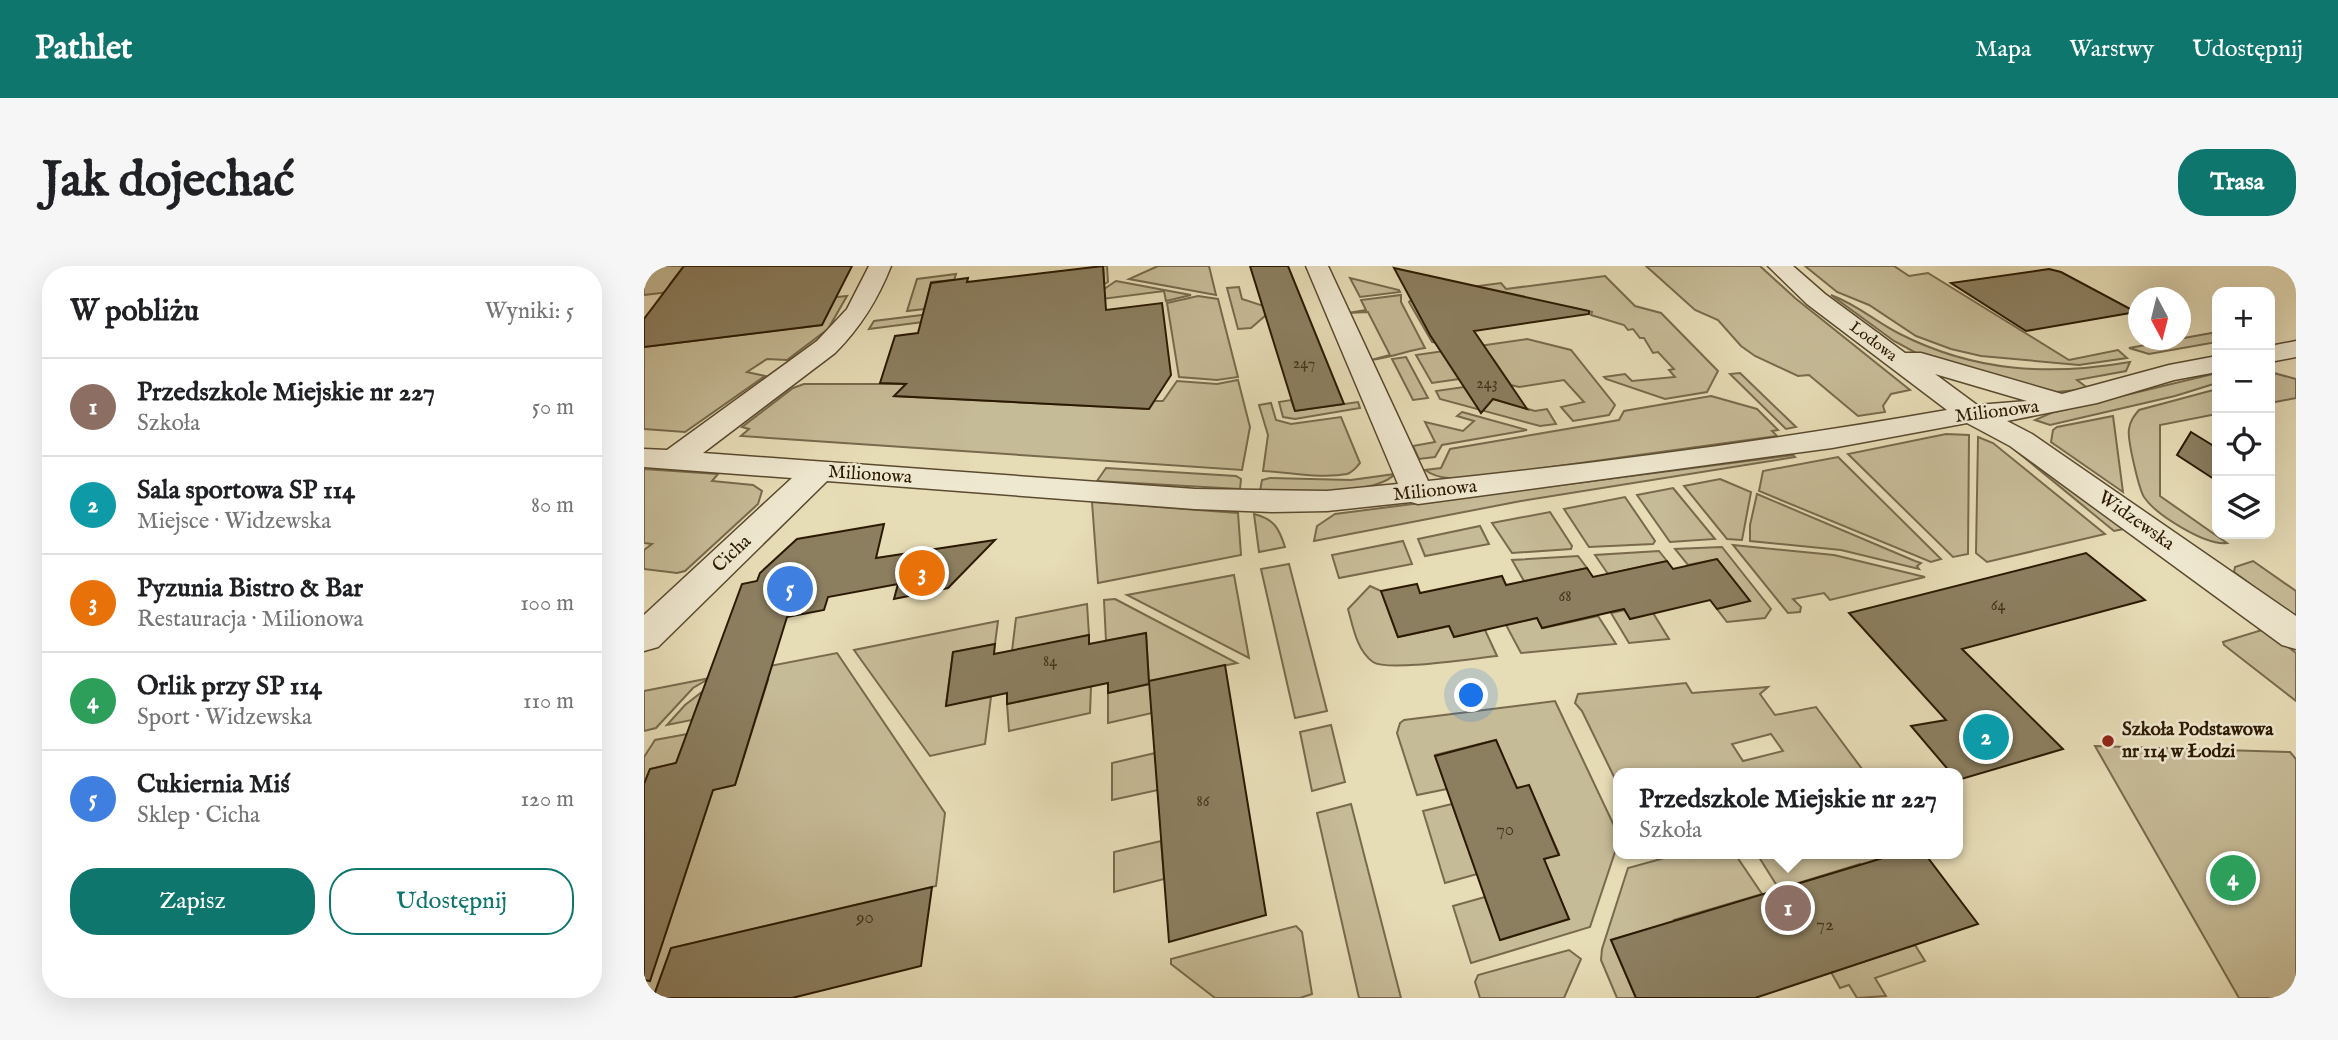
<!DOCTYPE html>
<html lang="pl">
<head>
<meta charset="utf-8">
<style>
	body { margin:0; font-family:"IM FELL English",serif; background:#f6f6f6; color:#202124 }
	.controls { position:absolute; right:21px; top:21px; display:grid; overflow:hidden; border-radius:14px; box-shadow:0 7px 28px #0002 }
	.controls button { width:63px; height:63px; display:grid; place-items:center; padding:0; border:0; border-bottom:2px solid #e0e0e0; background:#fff; color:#202124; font:35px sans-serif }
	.compass { position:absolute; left:1484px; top:21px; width:63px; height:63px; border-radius:50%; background:#fff; box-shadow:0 7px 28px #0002; rotate:173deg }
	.you { position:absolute; left:828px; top:430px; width:24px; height:24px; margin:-18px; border:5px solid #fff; border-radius:50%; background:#1a73e8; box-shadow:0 0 0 10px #1a73e833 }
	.badge { display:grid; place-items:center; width:46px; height:46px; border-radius:50%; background:#0f766e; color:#fff; font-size:23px; font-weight:700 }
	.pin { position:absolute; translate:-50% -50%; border:4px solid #fff; box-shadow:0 2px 7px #0006 }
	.popup { position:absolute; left:969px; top:502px; width:350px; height:91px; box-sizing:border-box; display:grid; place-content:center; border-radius:14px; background:#fff; filter:drop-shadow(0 2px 5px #0005); font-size:23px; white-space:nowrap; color:#757577 }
	.popup b { font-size:26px; color:#202124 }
	.popup::after { content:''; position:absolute; left:50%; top:100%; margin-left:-14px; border:14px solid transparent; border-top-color:#fff }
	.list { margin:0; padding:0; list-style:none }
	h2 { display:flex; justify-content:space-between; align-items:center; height:91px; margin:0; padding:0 28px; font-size:30px }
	h2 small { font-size:23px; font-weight:400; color:#757577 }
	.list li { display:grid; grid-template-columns:46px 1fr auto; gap:21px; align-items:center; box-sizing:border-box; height:98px; padding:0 28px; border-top:2px solid #e0e0e0 }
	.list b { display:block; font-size:26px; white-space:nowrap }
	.list p { margin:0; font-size:23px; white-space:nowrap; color:#757577 }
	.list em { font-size:23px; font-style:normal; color:#757577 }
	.actions { display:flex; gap:14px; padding:21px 28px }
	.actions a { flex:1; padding:16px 0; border:2px solid #0f766e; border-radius:28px; text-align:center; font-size:24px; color:#0f766e }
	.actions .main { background:#0f766e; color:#fff }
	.icon { flex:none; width:38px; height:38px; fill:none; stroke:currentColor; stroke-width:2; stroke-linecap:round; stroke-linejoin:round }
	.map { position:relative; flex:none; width:1652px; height:732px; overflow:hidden; border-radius:28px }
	header { display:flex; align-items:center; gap:42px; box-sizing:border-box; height:98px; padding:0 35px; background:#0f766e; color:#fff }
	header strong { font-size:33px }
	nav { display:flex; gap:38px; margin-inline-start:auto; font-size:24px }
	.intro { display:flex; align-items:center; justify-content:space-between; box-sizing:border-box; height:168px; padding:0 42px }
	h1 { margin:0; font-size:49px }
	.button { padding:18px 32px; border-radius:28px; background:#0f766e; color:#fff; font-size:24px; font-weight:700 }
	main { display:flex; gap:42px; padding:0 42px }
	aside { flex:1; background:#fff; border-radius:28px; box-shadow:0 7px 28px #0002 }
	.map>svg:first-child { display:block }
	.green { fill:#c6bb97; stroke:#786a4c; stroke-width:2; fill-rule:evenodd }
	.building { fill:#8c7f60; stroke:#2b1a02; stroke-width:2 }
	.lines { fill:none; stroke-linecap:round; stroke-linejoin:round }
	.minor-casing { stroke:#5a4a2f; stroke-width:3 }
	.minor { fill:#efe8d0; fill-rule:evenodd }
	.poi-dot { fill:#8f2418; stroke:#efe8d0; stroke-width:2.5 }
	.labels { text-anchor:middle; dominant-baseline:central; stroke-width:5; stroke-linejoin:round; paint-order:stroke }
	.far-street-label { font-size:16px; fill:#2b1a02; stroke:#efe8d0 }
	.number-label { font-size:16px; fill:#43331a }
	.street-label { font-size:19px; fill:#2b1a02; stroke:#efe8d0 }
	.poi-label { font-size:19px; font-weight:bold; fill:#2b1a02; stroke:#efe8d0; text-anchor:start }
	.near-number-label { font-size:19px; fill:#43331a }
</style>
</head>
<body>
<header>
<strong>Pathlet</strong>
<nav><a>Mapa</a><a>Warstwy</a><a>Udostępnij</a></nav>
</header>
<div class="intro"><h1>Jak dojechać</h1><a class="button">Trasa</a></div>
<main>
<aside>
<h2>W pobliżu<small>Wyniki: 5</small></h2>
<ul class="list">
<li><span class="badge" style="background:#8d6e63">1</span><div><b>Przedszkole Miejskie nr 227</b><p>Szkoła</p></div><em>50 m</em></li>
<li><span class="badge" style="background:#0f9aa8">2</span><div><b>Sala sportowa SP 114</b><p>Miejsce · Widzewska</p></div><em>80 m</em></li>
<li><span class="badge" style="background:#e8710a">3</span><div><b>Pyzunia Bistro &amp; Bar</b><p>Restauracja · Milionowa</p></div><em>100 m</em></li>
<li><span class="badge" style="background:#2e9e5b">4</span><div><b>Orlik przy SP 114</b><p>Sport · Widzewska</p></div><em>110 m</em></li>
<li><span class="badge" style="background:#3f7fe0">5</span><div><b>Cukiernia Miś</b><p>Sklep · Cicha</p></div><em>120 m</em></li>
</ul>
<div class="actions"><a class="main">Zapisz</a><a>Udostępnij</a></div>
</aside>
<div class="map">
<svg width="1652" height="732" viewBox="0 0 1652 732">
	<rect width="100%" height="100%" fill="#e6dcb6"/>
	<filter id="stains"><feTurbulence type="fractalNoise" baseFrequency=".00286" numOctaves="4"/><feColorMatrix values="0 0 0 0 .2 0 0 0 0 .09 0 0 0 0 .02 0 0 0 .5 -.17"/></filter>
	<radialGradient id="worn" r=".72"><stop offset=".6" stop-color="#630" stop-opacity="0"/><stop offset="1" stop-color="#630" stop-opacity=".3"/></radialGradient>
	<g class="green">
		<path d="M0 0H45L39 1 26 18 43 24 0 29Z"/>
		<path d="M459 0H463L464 16 450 24 263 45 273 13 312 8 310 14 287 16 283 34 460 13Z"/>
		<path d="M514 0H565L572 29 485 13Z"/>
		<path d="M1002 0H1116L1151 32 1266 124 1247 128 1239 140 1241 146 1214 150 1165 109 1154 110 1111 90 1097 80 1074 54 1051 44Z"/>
		<path d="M1161 0H1250L1265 10 1284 7 1425 94 1474 84 1483 92 1435 99 1337 90 1307 83 1272 70 1225 39 1193 26Z"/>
		<path d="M961 10 991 40 1017 47 1074 105 1063 126 1021 133 962 113 960 111 981 108 988 115 1031 111 1025 104 1030 103 1014 86 1009 87 1000 72H996L989 63 984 64 980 59 947 49 948 46 926 41 923 44 880 39 800 79 788 76 765 36 774 28 857 17 862 23Z"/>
		<path d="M706 12 755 24 756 26 716 31Z"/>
		<path d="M472 15 547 29 522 35 520 25 225 63 230 55 454 27Z"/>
		<path d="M595 21 598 33 629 43 607 62 594 63 583 22Z"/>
		<path d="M757 29V36L781 82C762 85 749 91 727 94L746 89 724 46 704 47 722 44 717 34Z"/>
		<path d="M1187 29C1216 40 1230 55 1256 68 1331 106 1405 110 1486 96L1482 105 1433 114 1445 123 1412 126 1274 88 1250 75Z"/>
		<path d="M203 30 184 63 143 94 123 93 103 106 121 110 41 166 0 163V81L177 59 187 40 165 34Z"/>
		<path d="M554 30 574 33 594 111 573 114 535 111 523 37Z"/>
		<path d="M1573 66V76L1505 88 1485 82Z"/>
		<path d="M883 73 927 84 971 139 965 149 929 155 917 141 940 136 920 114 875 121 867 119 849 93 829 97 815 113 788 117 772 89Z"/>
		<path d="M762 91 784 132 769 134 748 93Z"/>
		<path d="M1626 106 1652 113V132L1626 137Z"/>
		<path d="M1096 107 1152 161 1142 163 1086 108Z"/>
		<path d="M1573 107V117L1531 130 1406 159 1391 154 1407 147Z"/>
		<path d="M594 114 606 161 598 204 97 170 105 163 98 161 149 122 160 118H262L251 130 505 143 510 135H519L533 115 573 118Z"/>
		<path d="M820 121 824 126 891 145 903 143 912 158 896 160 796 133 792 125Z"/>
		<path d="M1573 123V148L1516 159V230L1583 277C1562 280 1512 249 1500 231 1495 223 1483 173 1485 163 1486 155 1490 150 1495 144Z"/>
		<path d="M1067 130 1113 143 1134 164 1128 165 1133 170 842 210C822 211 799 217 781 204L797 202 806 183 975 154 980 145Z"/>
		<path d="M647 134 651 145 714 136 716 142 651 153 639 151 635 136Z"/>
		<path d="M627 137 632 154 647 158 697 151 716 197C712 202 709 206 703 208 677 213 645 206 619 205L624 169 615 139Z"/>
		<path d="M818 146 883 164 798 179 791 191 775 193 769 180 791 176 781 156 819 165 830 155 813 150Z"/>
		<path d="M1469 150 1479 226 1407 176 1409 164 1413 161Z"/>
		<path d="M1302 168 1325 169 1324 288 1309 291 1204 188Z"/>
		<path d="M1334 171 1349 177 1461 268 1343 296 1332 287Z"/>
		<path d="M1371 184 1485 262 1470 265Z"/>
		<path d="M1149 189 1151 191 877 235 670 275 673 260 691 248Z"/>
		<path d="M1194 191 1297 293 1287 296 1115 225 1119 205Z"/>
		<path d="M462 202 592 210 597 213 596 223 453 215Z"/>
		<path d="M0 203 74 208 68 215 109 219 118 225 114 238 41 305 33 307 0 303V284L8 278 0 277Z"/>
		<path d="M751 208C729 231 648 225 616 225L618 214 626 212 707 214Z"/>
		<path d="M1076 213 1107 226 1098 274 1083 273 1040 220Z"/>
		<path d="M1029 222 1071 273 1026 276 993 229Z"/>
		<path d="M1113 228 1271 295 1277 297 1273 300 1275 303 1197 284 1106 275V259Z"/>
		<path d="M981 231 1011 275 1009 278 945 281 920 243Z"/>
		<path d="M448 236 594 247 597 289 454 317Z"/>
		<path d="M906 246 928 280 927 283 868 287 848 257Z"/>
		<path d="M610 248C630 253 635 262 641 281L615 286Z"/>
		<path d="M836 260 845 278 781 290 774 273Z"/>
		<path d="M759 275 768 298 695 312 688 289Z"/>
		<path d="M1089 279 1190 289 1281 311 1186 334 1180 327 1149 333 1157 341 1156 346 1144 347Z"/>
		<path d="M1078 281 1127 343 1121 352 1083 356 1073 343 1106 335 1073 293 1044 299 1031 283Z"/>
		<path d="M1015 285 1023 295 964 308 951 289Z"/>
		<path d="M934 290 943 302 880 315 868 294Z"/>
		<path d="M1609 295 1652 325V352L1590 306 1591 301Z"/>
		<path d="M645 298 683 445 651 452 617 303Z"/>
		<path d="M590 309 605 392 483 329Z"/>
		<path d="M726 320 737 325 754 371 805 360 841 364 853 390C831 392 744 406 729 396 713 385 709 361 704 343Z"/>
		<path d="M471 333 593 397 505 415 502 367 462 375 460 334Z"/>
		<path d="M443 338 445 369 368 385 372 352Z"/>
		<path d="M981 344 1009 347 1025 373 985 377 967 347Z"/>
		<path d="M954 350 972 378 877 387 862 359 893 352 899 362Z"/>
		<path d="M354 355 351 378 309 386 302 439 347 431 341 478 286 490 210 384Z"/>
		<path d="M1621 363 1652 387V435L1580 379 1579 376Z"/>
		<path d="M193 387 301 547 292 620 27 682 9 732H0V675L21 669 69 524 91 519 124 414 58 427 48 454 23 459 41 439 80 409Z"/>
		<path d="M66 412 49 422 12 462 0 465V425Z"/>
		<path d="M1042 417 1048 427 1124 421 1116 428 1131 449 1172 441 1221 507H974V519L938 445 931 437 934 428ZM1127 468 1139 485 1099 495 1088 478Z"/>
		<path d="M506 418 508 447 464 457V427Z"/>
		<path d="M447 420 446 447 365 465 363 438Z"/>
		<path d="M911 435 974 568V577L946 661 827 697 809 640 841 631 857 674 925 653 908 613 886 597 915 588 885 520 860 526 865 505 852 474 791 489 803 523 773 529 753 467 756 457 760 454Z"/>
		<path d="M687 459 701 516 668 525 656 466Z"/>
		<path d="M43 468 32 497 6 503 0 518V491L11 474Z"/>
		<path d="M1451 480 1646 486 1652 493V732H1595Z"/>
		<path d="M511 487 514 524 468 534V497Z"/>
		<path d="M707 538 757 732H715L673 547Z"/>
		<path d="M808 538 833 608 801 617 779 545Z"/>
		<path d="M517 575 520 613 470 626V586Z"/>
		<path d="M1035 588H1091L1118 628 1030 654 1039 673 1011 661 967 674 992 732H973L957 694 958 683 984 602Z"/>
		<path d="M1113 588H1244L1234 591 1247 610 1229 616 1216 598 1135 623Z"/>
		<path d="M652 660 658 666 668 728 656 732H571L527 698V693Z"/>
		<path d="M1271 679 1281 695 1231 712 1242 730 1213 732 1205 719 1196 722 1187 706Z"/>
		<path d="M925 684 937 693 920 732H836L831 716 834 709Z"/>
	</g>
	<g class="building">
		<path d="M40 0H208L178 59 0 81V53Z"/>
		<path d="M459 0 462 44 518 37 527 109 505 143 250 130 262 118 236 117 251 70 274 67 287 17 324 12 323 16Z"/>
		<path d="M606 0H644L700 138 651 145Z"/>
		<path d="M750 2 945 45V48L830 65 883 143 849 133 837 147 786 69Z"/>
		<path d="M1405 3 1417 6 1492 46 1382 65 1307 17Z"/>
		<path d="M1547 166 1573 182V215L1533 189Z"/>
		<path d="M240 258 232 292 351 274 304 322 250 333 254 318 184 331 180 344 143 351 91 519 69 524 6 715 0 714V518L6 503 32 497 98 318 113 315 116 307 153 273Z"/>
		<path d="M1442 287 1501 334 1318 383 1419 483 1314 514V507H1307L1267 460 1302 454 1205 347Z"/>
		<path d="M1073 293 1106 335 1073 343 1066 334 986 353 980 343 898 362 893 352 810 371 805 360 754 371 737 325 773 318 776 327 858 310 862 319 943 302 949 311 1023 295 1029 303Z"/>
		<path d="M502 367 505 418 464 427V417L363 438V427L302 440 309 386 351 378 350 388 445 369V378Z"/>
		<path d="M581 399 622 649 525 676 505 415Z"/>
		<path d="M852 474 873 522 885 519 915 589 900 593 925 653 856 674 791 490Z"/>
		<path d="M1252 588H1281L1334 658 1111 732H992L967 674Z"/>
		<path d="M288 621 277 700 148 732H9L27 682Z"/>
	</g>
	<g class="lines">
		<g class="minor-casing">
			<g id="minor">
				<path d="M225 0H247C234 33 217 61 191 87L59 187 551 223 683 225 754 218 662 0H684L784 215C958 197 1131 174 1303 144L1163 38 1124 0H1149L1181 28 1261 87H1277L1418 128 1525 99 1573 90V106L1530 114 1453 137 1363 155 1388 168 1652 350V383L1638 379 1366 180 1323 157 1188 182 774 238 767 236 683 245 629 246 551 243 183 215 14 381 0 385V349L148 212 0 201V183L23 184 173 75 203 43ZM1291 108 1383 135 1333 139Z"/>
				<path d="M1652 75V91L1626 96V80Z"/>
			</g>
		</g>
		<use href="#minor" class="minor"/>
	</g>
	<circle class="poi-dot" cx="1464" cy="475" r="7"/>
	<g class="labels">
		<g class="far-street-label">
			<text transform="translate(1229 76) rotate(37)">Lodowa</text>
		</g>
		<g class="number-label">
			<text x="660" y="98">247</text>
			<text x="843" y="118">243</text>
			<text x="921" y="331">68</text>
			<text x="1354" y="340">64</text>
			<text x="406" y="396">84</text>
			<text x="559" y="536">86</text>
		</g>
		<g class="street-label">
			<text transform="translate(1353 146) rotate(-7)">Milionowa</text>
			<text transform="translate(226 209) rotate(4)">Milionowa</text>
			<text transform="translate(791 225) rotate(-6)">Milionowa</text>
			<text transform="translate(1492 255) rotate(35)">Widzewska</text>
			<text transform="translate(88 288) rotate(-43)">Cicha</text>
		</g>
		<g class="poi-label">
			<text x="1478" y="464">Szkoła Podstawowa<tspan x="1478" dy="22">nr 114 w Łodzi</tspan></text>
		</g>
		<g class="near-number-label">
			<text x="861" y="564">70</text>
			<text x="221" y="652">90</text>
			<text x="1181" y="659">72</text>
		</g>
	</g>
	<rect width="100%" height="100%" filter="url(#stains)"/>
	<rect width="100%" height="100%" fill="url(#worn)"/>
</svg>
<div class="controls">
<button>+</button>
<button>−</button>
<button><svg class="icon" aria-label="locate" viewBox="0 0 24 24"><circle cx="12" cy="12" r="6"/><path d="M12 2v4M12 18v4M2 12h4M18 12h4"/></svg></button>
<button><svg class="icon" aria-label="layers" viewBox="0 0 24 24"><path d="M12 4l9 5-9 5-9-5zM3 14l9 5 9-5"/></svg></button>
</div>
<svg class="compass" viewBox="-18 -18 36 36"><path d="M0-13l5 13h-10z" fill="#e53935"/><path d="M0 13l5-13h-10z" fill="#757577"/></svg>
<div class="you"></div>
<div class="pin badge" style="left:1144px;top:642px;background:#8d6e63">1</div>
<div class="popup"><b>Przedszkole Miejskie nr 227</b>Szkoła</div>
<div class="pin badge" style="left:1342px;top:471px;background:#0f9aa8">2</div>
<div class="pin badge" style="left:278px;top:307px;background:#e8710a">3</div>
<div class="pin badge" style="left:1589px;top:612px;background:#2e9e5b">4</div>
<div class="pin badge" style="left:146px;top:323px;background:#3f7fe0">5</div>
</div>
</main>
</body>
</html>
